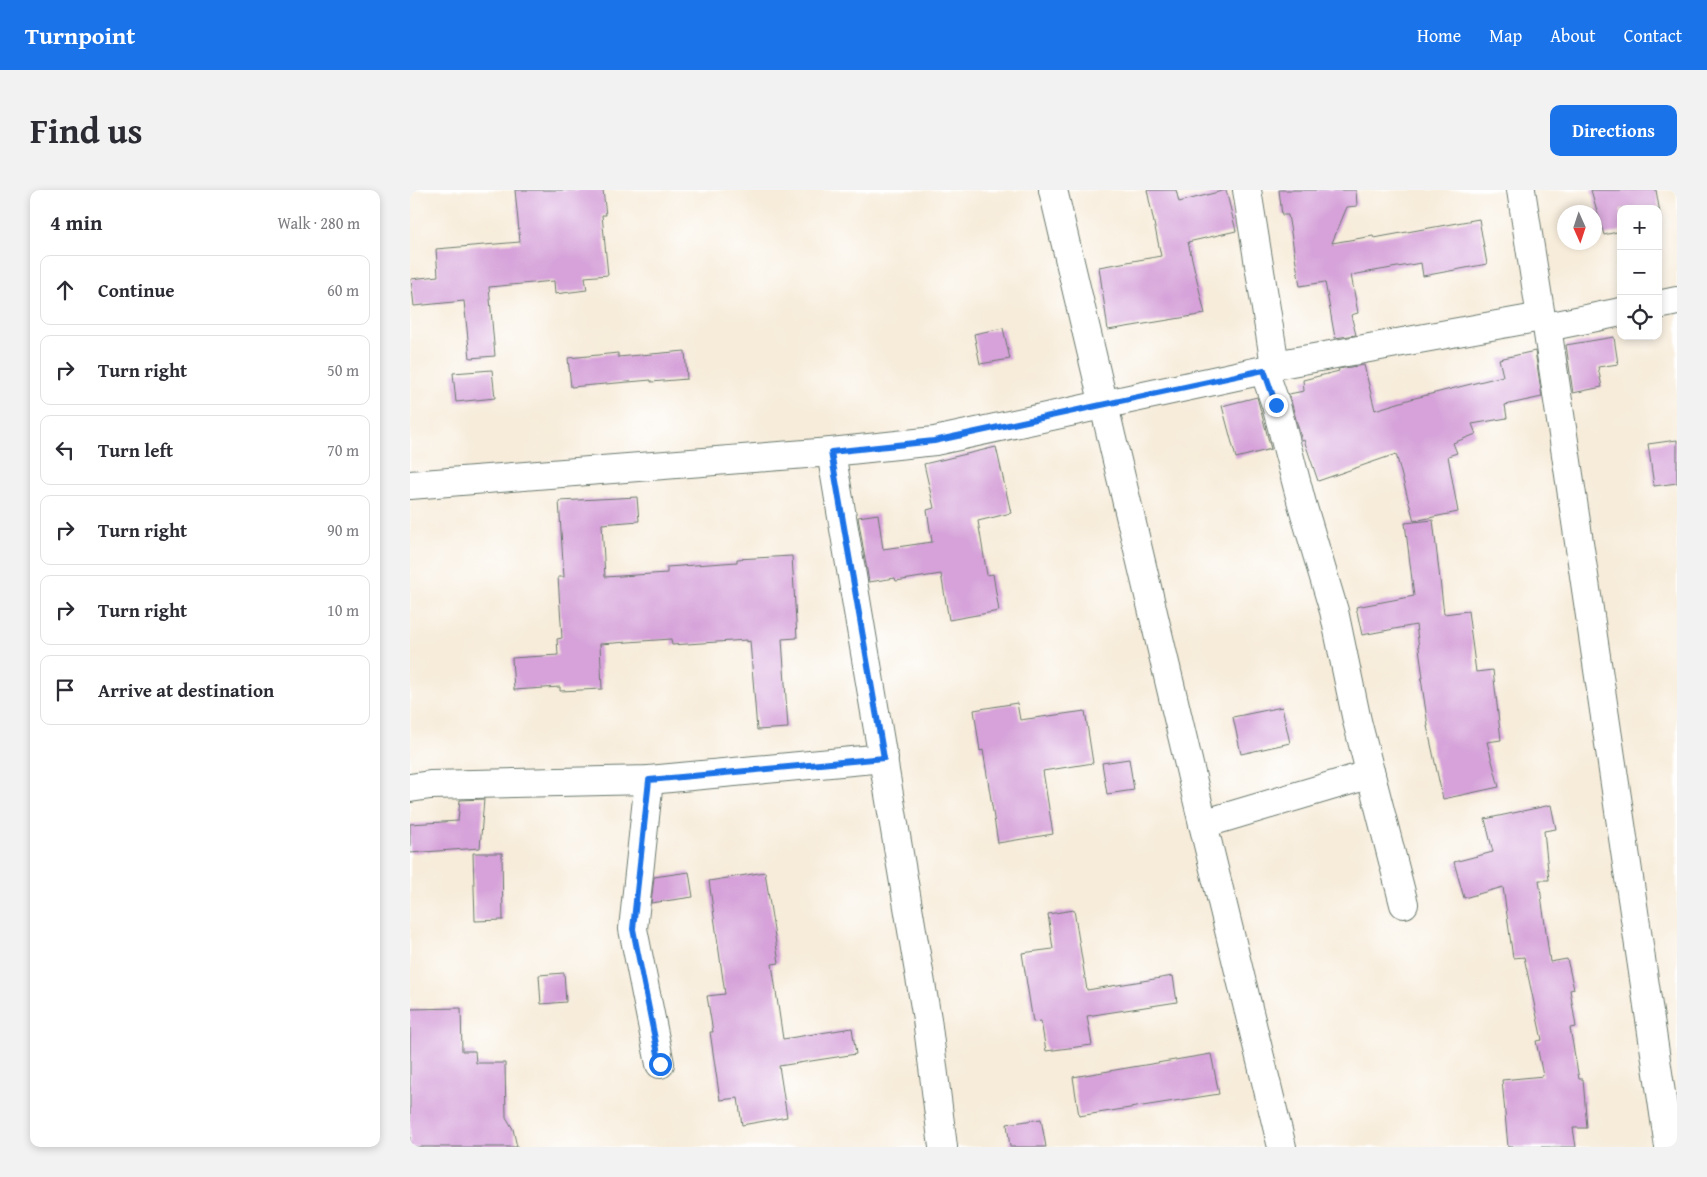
<!DOCTYPE html>
<html lang="en">
<head>
<meta charset="utf-8">
<style>
	body { margin:0; font-family:"Gentium Book Plus",serif; background:#f2f2f3; color:#2b2b33 }
	.controls { position:absolute; right:15px; top:15px; display:grid; overflow:hidden; border-radius:10px; box-shadow:0 2px 8px #0003 }
	.controls button { width:45px; height:45px; display:grid; place-items:center; padding:0; border:0; border-bottom:1px solid #e1e1e2; background:#fff; color:#2b2b33; font:25px sans-serif }
	.compass { position:absolute; left:1147px; top:15px; width:45px; height:45px; border-radius:50%; background:#fff; box-shadow:0 2px 8px #0003; rotate:177deg }
	.stop { position:absolute; width:15px; height:15px; margin:-11px; border:4px solid #1a73e8; border-radius:50%; background:#fff }
	.stop.end { background:#1a73e8; border-color:#fff; box-shadow:0 1px 5px #0008 }
	.list { margin:0; padding:0; list-style:none }
	h2 { display:flex; justify-content:space-between; align-items:center; height:65px; margin:0; padding:0 20px; font-size:21px }
	h2 small { font-size:16px; font-weight:400; color:#7c7c81 }
	.list li { display:grid; grid-template-columns:32px 1fr auto; gap:15px; align-items:center; box-sizing:border-box; height:70px; margin:0 10px 10px; padding:0 10px; border:1px solid #e1e1e2; border-radius:10px }
	.list b { display:block; font-size:19px; white-space:nowrap }
	.list em { font-size:16px; font-style:normal; color:#7c7c81 }
	.icon { flex:none; width:28px; height:28px; fill:none; stroke:currentColor; stroke-width:2; stroke-linecap:round; stroke-linejoin:round }
	.map { position:relative; flex:none; width:1267px; height:957px; overflow:hidden; border-radius:10px }
	header { display:flex; align-items:center; gap:30px; box-sizing:border-box; height:70px; padding:0 25px; background:#1a73e8; color:#fff }
	header strong { font-size:24px }
	nav { display:flex; gap:28px; margin-inline-start:auto; font-size:18px }
	.intro { display:flex; align-items:center; justify-content:space-between; box-sizing:border-box; height:120px; padding:0 30px }
	h1 { margin:0; font-size:35px }
	.button { padding:12px 22px; border-radius:10px; background:#1a73e8; color:#fff; font-size:18px; font-weight:700 }
	main { display:flex; gap:30px; padding:0 30px }
	aside { flex:1; background:#fff; border-radius:10px; box-shadow:0 2px 8px #0003 }
	.map>svg:first-child { display:block }
	.building { fill:#d6a2d9 }
	.lines { fill:none; stroke-linecap:round; stroke-linejoin:round }
	.minor-casing { stroke:#6b7a6e; stroke-width:30 }
	.minor { stroke:#fff; stroke-width:28 }
	.route { stroke:#1a73e8; stroke-width:6 }
</style>
</head>
<body>
<header>
<strong>Turnpoint</strong>
<nav><a>Home</a><a>Map</a><a>About</a><a>Contact</a></nav>
</header>
<div class="intro"><h1>Find us</h1><a class="button">Directions</a></div>
<main>
<aside>
<h2>4 min<small>Walk · 280 m</small></h2>
<ul class="list">
<li><svg class="icon" aria-label="ahead" viewBox="0 0 24 24"><path d="M12 20V5M6 11l6-6 6 6"/></svg><div><b>Continue</b></div><em>60 m</em></li>
<li><svg class="icon" aria-label="right" viewBox="0 0 24 24"><path d="M7 20v-9h11M14 6l5 5-5 5"/></svg><div><b>Turn right</b></div><em>50 m</em></li>
<li><svg class="icon" aria-label="left" viewBox="0 0 24 24"><path d="M17 20v-9H6M10 6l-5 5 5 5"/></svg><div><b>Turn left</b></div><em>70 m</em></li>
<li><svg class="icon" aria-label="right" viewBox="0 0 24 24"><path d="M7 20v-9h11M14 6l5 5-5 5"/></svg><div><b>Turn right</b></div><em>90 m</em></li>
<li><svg class="icon" aria-label="right" viewBox="0 0 24 24"><path d="M7 20v-9h11M14 6l5 5-5 5"/></svg><div><b>Turn right</b></div><em>10 m</em></li>
<li><svg class="icon" aria-label="arrive" viewBox="0 0 24 24"><path d="M6 21V4h12l-3 4 3 4H6"/></svg><div><b>Arrive at destination</b></div></li>
</ul>
</aside>
<div class="map">
<svg width="1267" height="957" viewBox="0 0 1267 957">
	<rect width="100%" height="100%" fill="#fff"/>
	<filter id="ink" filterUnits="userSpaceOnUse"><feTurbulence type="fractalNoise" baseFrequency=".02" numOctaves="2"/><feDisplacementMap in="SourceGraphic" scale="10" xChannelSelector="R" yChannelSelector="G"/><feConvolveMatrix kernelMatrix="1 2 1 2 8 2 1 2 1" color-interpolation-filters="sRGB"/></filter>
	<filter id="wash" filterUnits="userSpaceOnUse"><feTurbulence type="fractalNoise" baseFrequency=".0096" numOctaves="4" result="noise"/><feDisplacementMap in="SourceGraphic" scale="20" xChannelSelector="R" yChannelSelector="G"/><feGaussianBlur stdDeviation="1.12" result="paint"/><feColorMatrix in="noise" values="0 0 0 0 0 0 0 0 0 0 0 0 0 0 0 0 0 1.4 0 .05"/><feComposite in="paint" operator="in"/></filter>
	<g filter="url(#wash)">
		<rect width="100%" height="100%" fill="#f7ecda"/>
		<g id="blocks">
			<g class="building">
				<path d="M105 0H193L196 25H192L198 85 175 87 177 100 145 104 144 91 79 97 85 166 60 168 54 111 4 116 1 89 28 86 26 59 110 52Z"/>
				<path d="M737 0H766L769 12 816 0 826 41 778 52 795 124 698 140 689 77 751 66Z"/>
				<path d="M869 0H946L947 16 937 17 922 53 963 46 964 48 1069 29 1077 74 1013 86 1011 73 941 85 948 123 941 125 946 145 925 148 915 92 890 96 878 25H872Z"/>
				<path d="M1181 0H1246L1251 29 1248 30V19H1211V41L1194 45Z"/>
				<path d="M593 138 600 169 570 174 564 144Z"/>
				<path d="M1204 147 1208 174 1188 177 1192 197 1163 203 1156 155Z"/>
				<path d="M275 161 277 189 241 192V190L161 197 158 168 208 163V167Z"/>
				<path d="M1125 161 1132 207 1095 215 1097 228 1062 234 1066 244 1043 253 1047 263 1038 266 1048 322 1004 331 986 264 908 291 894 250 892 251 879 204 894 201 893 190 929 181 928 179 954 175 965 220 1001 209 1093 186 1089 169Z"/>
				<path d="M82 180 85 208 46 212 43 183Z"/>
				<path d="M847 207 861 259 826 268 812 216Z"/>
				<path d="M1267 250V293L1244 296 1238 254Z"/>
				<path d="M586 257 601 323 568 331 577 385 583 384 589 421 539 430 531 384 486 391 485 388 459 392 448 327 468 324 473 359 522 352 517 320 524 318 514 274Z"/>
				<path d="M227 307 229 331 192 334 195 387 257 383V377L327 372V369L382 366 387 448 372 449 378 538 347 540 340 451 337 452V450L262 455 261 449 190 454 192 499 150 501V497L104 500 102 468 148 465 147 449 152 448 148 387H154L149 311Z"/>
				<path d="M1023 330 1034 424 1058 421 1066 482 1083 480 1091 550 1077 552 1089 597 1033 609 1017 536H1018L1011 488H1013L1006 435 952 445 946 417 1004 406 995 333Z"/>
				<path d="M607 513 610 530 675 521 683 573 633 581 643 644 588 653 573 560 570 561 564 520Z"/>
				<path d="M872 517 880 553 831 564 823 527Z"/>
				<path d="M719 569 724 600 697 604 692 573Z"/>
				<path d="M74 609 70 658 0 663V634L48 631 50 610Z"/>
				<path d="M1141 615 1146 639 1134 641 1139 690H1129L1140 772 1157 769 1164 799 1160 800 1166 837 1160 838 1169 889H1173L1177 938H1163L1166 957H1098L1092 890 1133 886 1126 851 1132 850 1114 767 1103 768 1093 697 1054 708 1044 672 1083 662 1075 629Z"/>
				<path d="M63 663H92L93 730 65 731Z"/>
				<path d="M279 682 283 707 241 713 244 687Z"/>
				<path d="M355 682 369 773 362 774 373 849 442 838 446 864 369 876 377 927 332 935 328 908 310 910 300 842H303L297 806 315 804 299 691Z"/>
				<path d="M664 720 677 800 763 786 767 812 677 826 682 855 636 861 631 831 623 832 612 763 643 759 638 724Z"/>
				<path d="M154 783 156 812 131 814 129 785Z"/>
				<path d="M51 818 52 861H65L66 873H95L96 927 103 939 107 957H0V819Z"/>
				<path d="M801 864 809 904 669 926 663 887Z"/>
				<path d="M631 929 636 957H600L597 934Z"/>
			</g>
		</g>
	</g>
	<g filter="url(#ink)">
		<use href="#blocks" fill-opacity="0" stroke="#6b7a6e" stroke-width="1"/>
		<g class="lines">
			<g class="minor-casing">
				<g id="minor">
					<path d="M643 0 793 634 872 957"/>
					<path d="M837 0 865 175"/>
					<path d="M1111 0 1131 127 1137 137 1259 957"/>
					<path d="M1248 115 1267 111"/>
					<path d="M1137 137 1211 122"/>
					<path d="M854 180 866 215 892 314 924 421 947 531 994 714"/>
					<path d="M421 262 517 829 533 957"/>
					<path d="M0 295 421 262 525 251 854 180 865 175 1131 127"/>
					<path d="M239 590 223 739 250 874"/>
					<path d="M0 598 20 595 239 590 474 568"/>
					<path d="M793 634 961 584"/>
				</g>
			</g>
			<use href="#minor" class="minor"/>
		</g>
	</g>
	<g class="lines" filter="url(#ink)">
		<path class="route" d="M250 874 223 739 239 590 474 568 421 262 524 251 854 180 866 215"/>
	</g>
</svg>
<div class="controls">
<button>+</button>
<button>−</button>
<button><svg class="icon" aria-label="locate" viewBox="0 0 24 24"><circle cx="12" cy="12" r="6"/><path d="M12 2v4M12 18v4M2 12h4M18 12h4"/></svg></button>
</div>
<svg class="compass" viewBox="-18 -18 36 36"><path d="M0-13l5 13h-10z" fill="#e53935"/><path d="M0 13l5-13h-10z" fill="#7c7c81"/></svg>
<div class="stop" style="left:250px;top:874px"></div>
<div class="stop end" style="left:866px;top:215px"></div>
</div>
</main>
</body>
</html>
